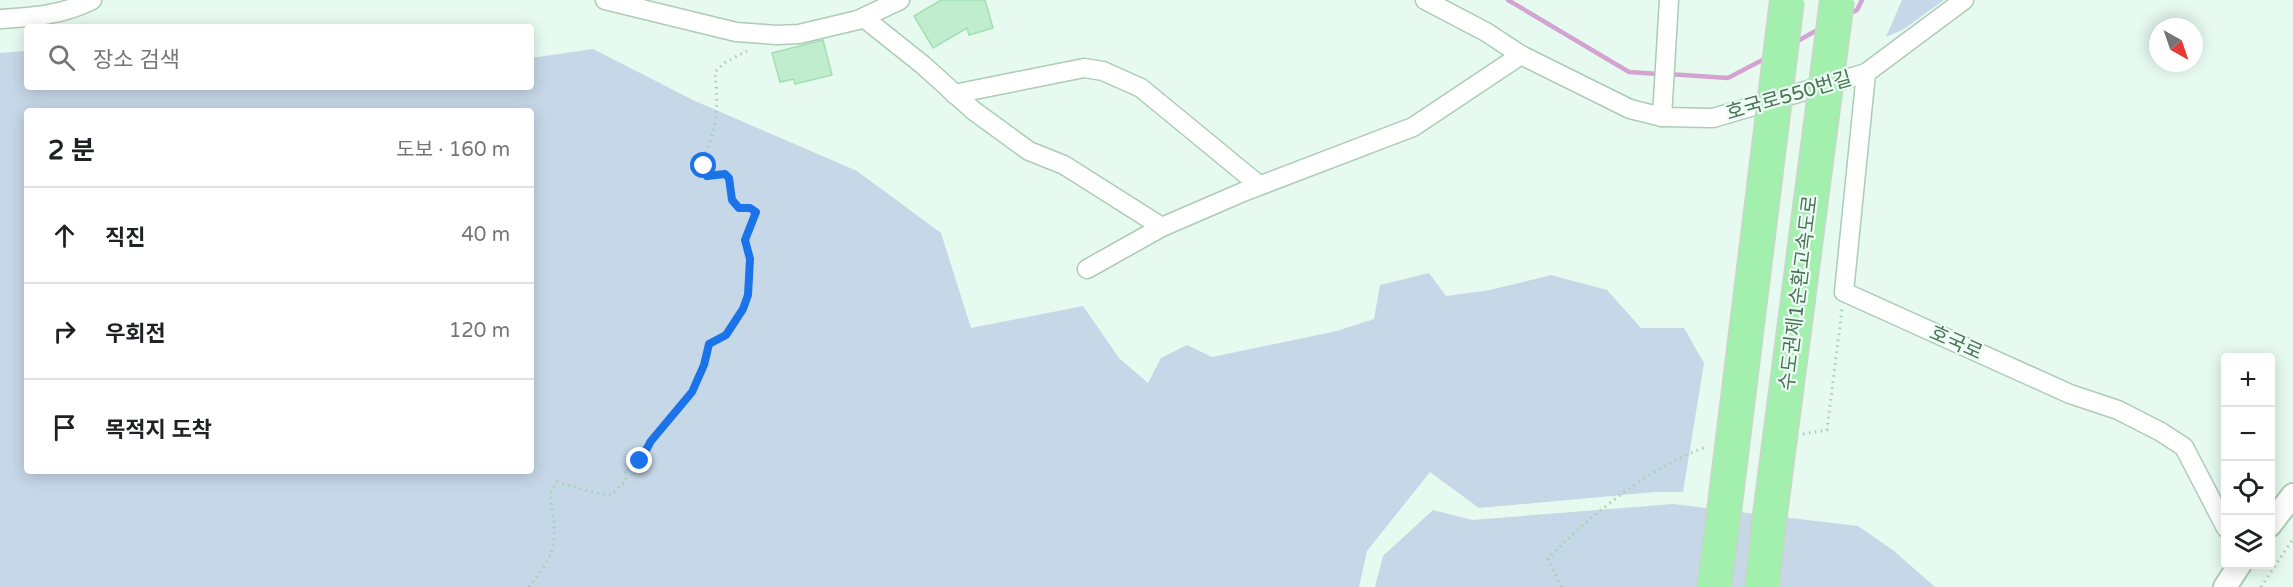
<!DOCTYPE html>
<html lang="ko">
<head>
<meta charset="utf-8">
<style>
	body { margin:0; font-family:"Varela Round","Noto Sans KR",sans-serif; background:#f2f2f2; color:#202124 }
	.controls { position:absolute; right:18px; bottom:18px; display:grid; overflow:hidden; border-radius:6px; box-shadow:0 3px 15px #0003 }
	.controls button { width:54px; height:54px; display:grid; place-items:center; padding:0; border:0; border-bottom:2px solid #e0e0e0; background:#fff; color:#202124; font:30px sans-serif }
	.compass { position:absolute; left:2149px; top:18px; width:54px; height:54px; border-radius:50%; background:#fff; box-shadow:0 3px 15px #0003; rotate:140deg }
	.stop { position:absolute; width:18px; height:18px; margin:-14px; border:4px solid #1a73e8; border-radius:50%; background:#fff }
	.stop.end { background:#1a73e8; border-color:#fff; box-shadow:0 2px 6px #0008 }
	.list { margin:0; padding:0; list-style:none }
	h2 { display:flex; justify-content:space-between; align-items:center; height:78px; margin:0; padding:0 24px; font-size:26px }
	h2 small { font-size:20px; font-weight:400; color:#757577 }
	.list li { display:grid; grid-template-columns:39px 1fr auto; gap:18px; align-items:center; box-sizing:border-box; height:96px; padding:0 24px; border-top:2px solid #e0e0e0 }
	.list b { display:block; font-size:22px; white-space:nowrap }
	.list em { font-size:20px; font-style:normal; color:#757577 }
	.icon { flex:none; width:33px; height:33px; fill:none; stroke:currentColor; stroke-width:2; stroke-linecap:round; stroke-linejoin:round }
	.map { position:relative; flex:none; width:2293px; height:587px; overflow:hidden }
	.search { position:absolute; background:#fff; box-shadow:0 3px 15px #0003; left:24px; top:24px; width:510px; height:66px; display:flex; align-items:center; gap:15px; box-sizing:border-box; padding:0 21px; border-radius:6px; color:#757577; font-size:22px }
	.panel { position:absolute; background:#fff; box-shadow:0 3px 15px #0003; left:24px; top:108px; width:510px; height:366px; border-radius:6px }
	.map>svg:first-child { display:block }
	.green { fill:#c6d7e7; fill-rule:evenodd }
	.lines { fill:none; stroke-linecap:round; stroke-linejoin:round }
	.stream { stroke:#d3a4d2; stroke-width:4.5 }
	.building { fill:#c0edcd; stroke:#a2dfb2; stroke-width:1.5 }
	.minor-casing { stroke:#adcbb7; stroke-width:21 }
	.tertiary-casing { stroke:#adcbb7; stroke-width:26 }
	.motorway-casing { stroke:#cad5cc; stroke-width:36 }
	.path { stroke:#a4d2b0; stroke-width:3; stroke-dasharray:1.5 4.5; stroke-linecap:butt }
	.minor { stroke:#fff; stroke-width:18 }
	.tertiary { stroke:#fff; stroke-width:22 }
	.motorway { stroke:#a3efad; stroke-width:33 }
	.motorway-bridge-casing { stroke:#cad5cc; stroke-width:36; stroke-linecap:butt }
	.motorway-bridge { stroke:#a3efad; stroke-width:33 }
	.route { stroke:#1a73e8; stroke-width:8 }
	.labels { text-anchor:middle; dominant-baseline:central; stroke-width:4.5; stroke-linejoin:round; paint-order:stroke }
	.street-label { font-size:20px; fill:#4d7256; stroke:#ecfdf5 }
</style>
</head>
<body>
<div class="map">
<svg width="2293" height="587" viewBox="0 0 2293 587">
	<rect width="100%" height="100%" fill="#e6faf0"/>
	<g class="green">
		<path d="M1902 0H1944L1904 29 1886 37Z"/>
		<path d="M593 49 695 101 857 171 941 233 971 328 1083 306 1119 358 1148 383 1161 358 1187 345 1212 357 1337 331 1374 319 1380 285 1429 273 1446 296 1490 290 1551 275 1607 290 1641 328H1684L1704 363 1683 492H1655L1479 508 1430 472 1367 551 1359 587H0V53L27 51V87H531V58ZM27 111H531V471H27Z"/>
		<path d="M1673 504 1858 526 1894 551 1935 587H1375L1383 556 1433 510 1472 520Z"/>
	</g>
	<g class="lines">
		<g class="stream">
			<path d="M1508 0 1629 72 1659 74"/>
			<path d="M1847 15 1857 10 1862 0"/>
			<path d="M1794 43 1821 28"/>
			<path d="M1668 74 1728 78 1768 57"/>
		</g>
	</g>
	<g class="building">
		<path d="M941 0H985L993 28 969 35 967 28 933 48 914 16Z"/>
		<path d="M823 40 832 75 795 84 794 79 780 82 772 53Z"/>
	</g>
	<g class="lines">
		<g class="minor-casing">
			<g id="minor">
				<path d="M605 0 736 32 777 35 799 34 858 20 900 0"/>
				<path d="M1425 0 1486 32 1521 55 1630 109 1662 117 1713 118 1866 73 1964 0"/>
				<path d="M864 18 923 65 974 111 1029 151 1064 165 1162 227"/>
				<path d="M0 19C31 17 64 15 92 0"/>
				<path d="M1866 73 1844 292 2070 394 2118 410 2161 432 2184 447 2226 528"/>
				<path d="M954 94 1084 68 1103 71 1141 88 1259 185"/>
				<path d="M1662 117 1669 0"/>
				<path d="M1087 269 1162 227 1243 192 1413 127 1521 55"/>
			</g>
		</g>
		<g class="tertiary-casing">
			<g id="tertiary">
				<path d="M2270 525 2293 495"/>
				<path d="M2225 587 2240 564"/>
			</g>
		</g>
		<g class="motorway-casing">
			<g id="motorway">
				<path d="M1714 587 1722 528"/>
				<path d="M1762 587 1769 522"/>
			</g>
		</g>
		<g class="path">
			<path d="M1803 434 1827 430 1842 309"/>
			<path d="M529 587C561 547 556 541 550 493L557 482 596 493 611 495 626 480 625 472 640 461 651 441 692 392 704 365 709 344 726 335 743 309 748 295 750 259 745 239 756 212 750 208H739L732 200 729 178 725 174 707 175 701 158C719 134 718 100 715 72L724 63 747 51"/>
			<path d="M1561 587 1548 559C1583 520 1657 462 1707 447"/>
			<path d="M2261 587 2293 539"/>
		</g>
		<use href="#minor" class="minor"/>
		<use href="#tertiary" class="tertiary"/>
		<use href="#motorway" class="motorway"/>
		<g class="motorway-bridge-casing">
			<g id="motorway-bridge">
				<path d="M1769 522 1837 0"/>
				<path d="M1722 528 1787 0"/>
			</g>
		</g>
		<use href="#motorway-bridge" class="motorway-bridge"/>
	</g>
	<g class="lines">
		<path class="route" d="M640 461 651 441 692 392 704 365 709 344 726 335 743 309 748 295 750 259 745 240 756 212 750 208H739L732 200 729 178 725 174 707 176 704 166"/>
	</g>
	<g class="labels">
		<g class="street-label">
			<text transform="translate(1789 96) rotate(-16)">호국로550번길</text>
			<text transform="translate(1799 293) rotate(-83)">수도권제1순환고속도로</text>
			<text transform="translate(1956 343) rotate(24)">호국로</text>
		</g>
	</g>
</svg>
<div class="controls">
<button>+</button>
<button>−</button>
<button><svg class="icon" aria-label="locate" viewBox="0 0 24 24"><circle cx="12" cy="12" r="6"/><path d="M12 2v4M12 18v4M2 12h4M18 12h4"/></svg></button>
<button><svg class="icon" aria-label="layers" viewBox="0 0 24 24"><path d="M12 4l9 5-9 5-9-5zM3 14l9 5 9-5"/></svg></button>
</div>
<svg class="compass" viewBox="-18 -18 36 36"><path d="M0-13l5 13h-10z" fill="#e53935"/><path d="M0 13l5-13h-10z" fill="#757577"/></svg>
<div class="stop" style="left:704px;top:166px"></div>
<div class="stop end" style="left:640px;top:461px"></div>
<div class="search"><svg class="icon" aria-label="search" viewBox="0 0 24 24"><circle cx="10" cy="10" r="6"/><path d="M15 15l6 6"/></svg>장소 검색</div>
<section class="panel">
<h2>2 분<small>도보 · 160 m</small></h2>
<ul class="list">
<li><svg class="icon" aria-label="ahead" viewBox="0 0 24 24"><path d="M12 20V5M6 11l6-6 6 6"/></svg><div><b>직진</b></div><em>40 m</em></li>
<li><svg class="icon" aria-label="right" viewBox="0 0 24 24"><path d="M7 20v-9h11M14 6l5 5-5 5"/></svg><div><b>우회전</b></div><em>120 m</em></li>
<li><svg class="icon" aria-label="arrive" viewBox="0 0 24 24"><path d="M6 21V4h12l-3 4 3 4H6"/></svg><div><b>목적지 도착</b></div></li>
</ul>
</section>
</div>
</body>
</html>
